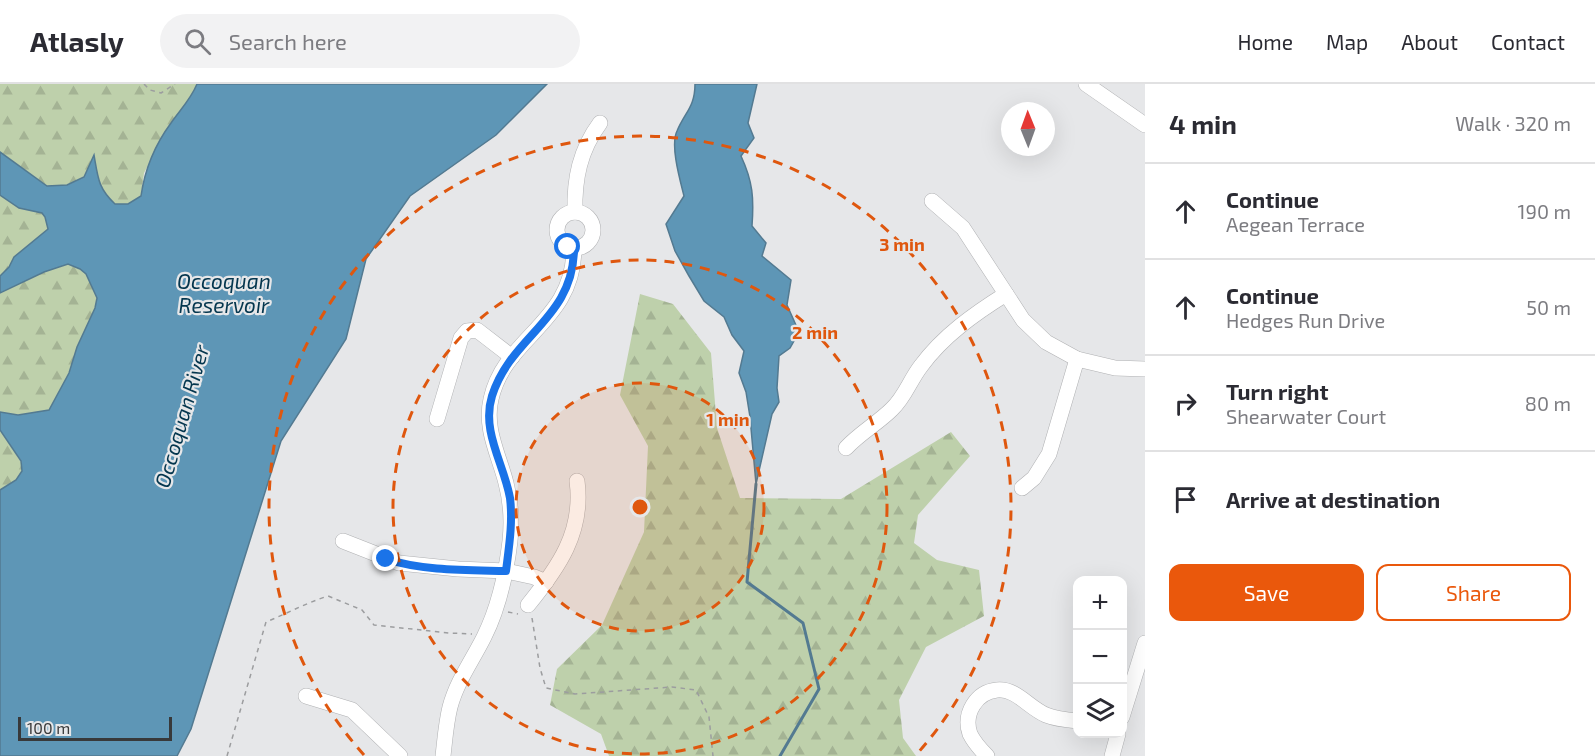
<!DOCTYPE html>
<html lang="en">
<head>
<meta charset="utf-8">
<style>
	body { margin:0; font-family:"Exo 2",sans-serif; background:#f2f2f3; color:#2b2b33 }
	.controls { position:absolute; right:18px; bottom:18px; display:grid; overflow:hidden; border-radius:12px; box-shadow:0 6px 24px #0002 }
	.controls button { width:54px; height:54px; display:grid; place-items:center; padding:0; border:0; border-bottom:2px solid #e1e1e2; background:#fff; color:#2b2b33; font:30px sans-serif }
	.compass { position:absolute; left:1001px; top:18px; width:54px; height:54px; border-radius:50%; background:#fff; box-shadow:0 6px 24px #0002; rotate:359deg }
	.scale { position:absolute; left:18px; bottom:15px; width:154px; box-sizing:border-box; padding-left:6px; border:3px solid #38393a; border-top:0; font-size:16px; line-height:21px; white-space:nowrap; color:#38393a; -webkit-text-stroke:4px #e6e7e9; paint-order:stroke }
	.stop { position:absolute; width:18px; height:18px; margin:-14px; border:4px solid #1a73e8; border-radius:50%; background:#fff }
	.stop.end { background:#1a73e8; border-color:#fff; box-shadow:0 2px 6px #0008 }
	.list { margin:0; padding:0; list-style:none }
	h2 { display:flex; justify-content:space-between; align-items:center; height:78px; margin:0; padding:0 24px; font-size:26px }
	h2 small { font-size:20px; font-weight:400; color:#7c7c81 }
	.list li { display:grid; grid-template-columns:39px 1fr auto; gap:18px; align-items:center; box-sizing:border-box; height:96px; padding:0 24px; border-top:2px solid #e1e1e2 }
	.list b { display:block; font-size:22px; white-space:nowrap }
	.list p { margin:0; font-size:20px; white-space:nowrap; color:#7c7c81 }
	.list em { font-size:20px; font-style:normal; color:#7c7c81 }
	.actions { display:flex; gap:12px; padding:18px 24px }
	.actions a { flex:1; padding:14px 0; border:2px solid #ea580c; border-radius:12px; text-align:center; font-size:21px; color:#ea580c }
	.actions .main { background:#ea580c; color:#fff }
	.icon { flex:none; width:33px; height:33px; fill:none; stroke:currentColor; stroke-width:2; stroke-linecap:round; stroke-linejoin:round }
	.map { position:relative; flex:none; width:1145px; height:672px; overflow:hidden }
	header { display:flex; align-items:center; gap:36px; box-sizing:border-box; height:84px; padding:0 30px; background:#fff; border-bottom:2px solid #e1e1e2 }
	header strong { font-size:28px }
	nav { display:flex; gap:33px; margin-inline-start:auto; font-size:21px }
	.search { width:420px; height:54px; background:#f2f2f3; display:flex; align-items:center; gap:15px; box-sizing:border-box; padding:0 21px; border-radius:33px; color:#7c7c81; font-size:22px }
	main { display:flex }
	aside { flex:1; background:#fff }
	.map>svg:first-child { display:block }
	.forest { fill:url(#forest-firs) }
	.water { fill:#5e96b6; stroke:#537a91; stroke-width:1.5 }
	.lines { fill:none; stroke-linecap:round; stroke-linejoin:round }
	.stream { stroke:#537a91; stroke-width:3 }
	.minor-casing { stroke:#b0b1b3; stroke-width:16 }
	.path { stroke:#9c9d9f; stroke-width:1.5; stroke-dasharray:4.5 4.5; stroke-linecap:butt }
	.minor { stroke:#fff; stroke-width:15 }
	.route { stroke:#1a73e8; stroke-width:8 }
	.ring { fill:none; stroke:#df570e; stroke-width:3; stroke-dasharray:10 8 }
	.labels { text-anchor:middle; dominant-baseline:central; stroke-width:4.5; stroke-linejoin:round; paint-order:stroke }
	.water-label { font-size:21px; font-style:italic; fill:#04364e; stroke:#e6e7e9 }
	.centre { fill:#df570e; stroke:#e6e7e9; stroke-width:3 }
	.ring-label { font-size:18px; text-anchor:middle; font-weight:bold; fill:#df570e; stroke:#e6e7e9; stroke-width:4.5; stroke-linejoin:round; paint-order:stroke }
</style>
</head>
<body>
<header>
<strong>Atlasly</strong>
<div class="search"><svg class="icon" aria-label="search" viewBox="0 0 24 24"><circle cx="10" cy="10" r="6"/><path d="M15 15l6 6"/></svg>Search here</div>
<nav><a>Home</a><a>Map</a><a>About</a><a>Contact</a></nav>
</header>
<main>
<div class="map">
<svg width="1145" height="672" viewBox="0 0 1145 672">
	<defs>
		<pattern id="forest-firs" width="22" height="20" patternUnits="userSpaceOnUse" patternTransform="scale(1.5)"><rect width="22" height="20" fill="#bed0ab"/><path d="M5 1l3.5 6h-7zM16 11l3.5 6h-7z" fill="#a4b394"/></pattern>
	</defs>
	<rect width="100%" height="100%" fill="#e6e7e9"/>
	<g class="forest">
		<path d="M0 0H197L192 12 170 40 144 89 141 112 128 120H115C98 103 98 96 94 72L84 93 67 101 47 102 0 68Z"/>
		<path d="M0 111 19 124 42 129 45 133 48 145 15 173 9 183 0 192Z"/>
		<path d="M68 180 80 185 86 190 97 214 95 224 77 263 69 289 49 326 18 331 0 328V209L44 188Z"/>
		<path d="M640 210 673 220 711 269 717 344 740 414 841 415 951 348 970 372 918 431 914 459 937 476 979 486 984 532 926 563 899 616 903 654 916 672H609L601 650 550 621 557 585 602 541 644 448 648 362 620 311Z"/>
		<path d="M0 346 21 378 22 387 16 396 0 406Z"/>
	</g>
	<g class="water">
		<path d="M197 0H547L496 51 410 112 366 175 346 255 281 357 191 645 177 672H0V406L16 396 22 387 21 377 0 346V328L18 331 49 326 69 289 77 263 95 224 97 214 86 190 80 185 68 180 44 188 0 209V192L9 183 14 173 48 145 45 133 42 129 19 124 0 111V68L47 102 67 101 84 93 94 71C98 94 98 104 115 120H128L141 112C145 84 154 62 171 39 180 26 191 15 197 0Z"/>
		<path d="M695 0H757L748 39 754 54 741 72C753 98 754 114 752 142L766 159 762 172 791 196 787 221 799 248 790 264 779 272 777 304 779 318 772 330 756 400 750 333 746 308 739 289 744 267 732 251 724 233 704 217 689 192 675 167 666 140 684 112C680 96 670 61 677 47 685 28 695 23 695 0Z"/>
	</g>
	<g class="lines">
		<path class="stream" d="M756 400 747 498 803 539 819 605 780 672"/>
		<g class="minor-casing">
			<g id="minor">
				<path d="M1086 0 1145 41"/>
				<path d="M932 117 963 144 1023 236 1046 258 1077 275 1115 284 1145 285"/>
				<path d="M575 128C574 95 580 66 600 39"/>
				<circle cx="575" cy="146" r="18"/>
				<path d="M437 335 461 254 467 247 477 246 512 273"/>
				<path d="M846 364C860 349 878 339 892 325 905 313 910 296 921 282 943 252 974 230 1006 210"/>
				<path d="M1022 404 1034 394 1049 370 1077 275"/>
				<path d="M343 457 399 479 458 485 506 487 534 493 546 498"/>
				<path d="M528 521C558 484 584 448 577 397"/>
				<path d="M306 612 352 626 400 672"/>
				<path d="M1122 633 1145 559"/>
				<path d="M443 672C445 655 446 639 450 623 457 597 472 577 484 553 499 523 506 491 510 457 512 438 511 418 506 399 499 371 484 345 491 315 505 252 574 239 574 164"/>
				<path d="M987 672C981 666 974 658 970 650 963 630 976 608 997 606 1016 604 1029 624 1046 631 1056 635 1067 636 1078 637"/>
				<path d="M1112 672 1118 650"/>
			</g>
		</g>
		<g class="path">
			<path d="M144 0 150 6 161 9 175 0"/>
			<path d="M508 528 518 530"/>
			<path d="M532 534 540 584 546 604 575 610 672 603 696 606 709 633 713 672"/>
			<path d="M227 672 266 538C288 529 306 519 328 512L362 526 374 541 449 549 472 550"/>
		</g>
		<use href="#minor" class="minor"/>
	</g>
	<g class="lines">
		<path class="route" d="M386 475C423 487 467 486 506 487 509 463 513 438 510 414 504 380 481 347 492 312 511 251 574 235 574 164L568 163"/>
	</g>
	<circle cx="640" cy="423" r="124" fill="#df570e" fill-opacity=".12"/>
	<g class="ring">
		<circle cx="640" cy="423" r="124"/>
		<circle cx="640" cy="423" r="247"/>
		<path d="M364 671A371 371 0 1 1 916 671"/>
	</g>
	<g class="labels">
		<g class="water-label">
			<text x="224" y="196">Occoquan<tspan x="224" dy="24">Reservoir</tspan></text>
			<text transform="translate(181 332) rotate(-74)">Occoquan River</text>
		</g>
	</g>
	<circle cx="640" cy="423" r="9" class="centre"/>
	<g class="ring-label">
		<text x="902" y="167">3 min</text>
		<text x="815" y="255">2 min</text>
		<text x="728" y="342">1 min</text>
	</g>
</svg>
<div class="controls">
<button>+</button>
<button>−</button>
<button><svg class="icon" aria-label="layers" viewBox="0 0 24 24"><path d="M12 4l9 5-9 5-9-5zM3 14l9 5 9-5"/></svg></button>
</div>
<svg class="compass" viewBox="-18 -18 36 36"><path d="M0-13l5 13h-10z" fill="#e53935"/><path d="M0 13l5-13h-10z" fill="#7c7c81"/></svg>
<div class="scale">100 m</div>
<div class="stop" style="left:568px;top:163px"></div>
<div class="stop end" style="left:386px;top:475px"></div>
</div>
<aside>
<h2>4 min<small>Walk · 320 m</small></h2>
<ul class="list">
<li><svg class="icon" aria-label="ahead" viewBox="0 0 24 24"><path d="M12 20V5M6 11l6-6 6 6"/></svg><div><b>Continue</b><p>Aegean Terrace</p></div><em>190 m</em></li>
<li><svg class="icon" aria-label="ahead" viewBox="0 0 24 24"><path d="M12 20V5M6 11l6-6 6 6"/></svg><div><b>Continue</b><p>Hedges Run Drive</p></div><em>50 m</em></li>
<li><svg class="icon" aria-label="right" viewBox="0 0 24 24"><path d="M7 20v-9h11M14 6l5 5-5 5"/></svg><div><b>Turn right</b><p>Shearwater Court</p></div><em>80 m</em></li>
<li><svg class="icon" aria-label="arrive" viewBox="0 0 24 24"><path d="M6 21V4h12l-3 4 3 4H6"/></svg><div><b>Arrive at destination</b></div></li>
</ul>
<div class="actions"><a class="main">Save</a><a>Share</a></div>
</aside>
</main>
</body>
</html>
